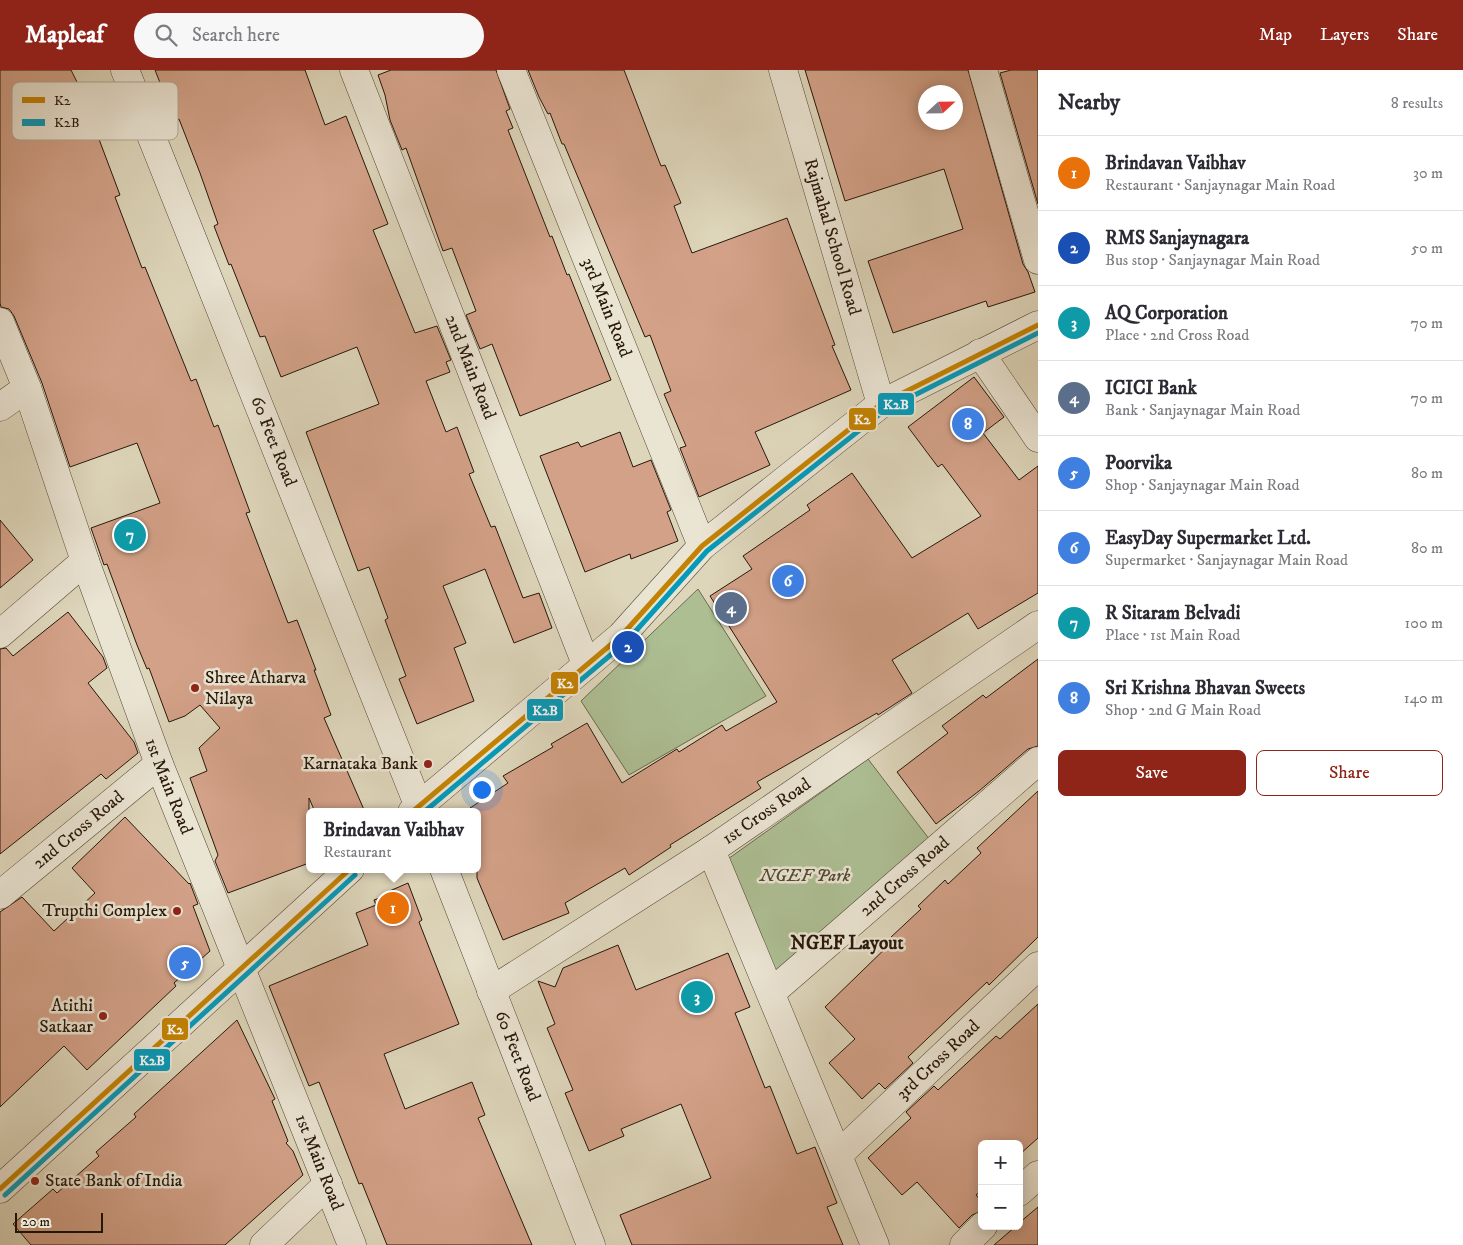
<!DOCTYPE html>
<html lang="en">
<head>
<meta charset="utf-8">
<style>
	body { margin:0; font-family:"IM FELL DW Pica",serif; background:#f7f7f7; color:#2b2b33 }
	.controls { position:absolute; right:15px; bottom:15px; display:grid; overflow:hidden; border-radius:8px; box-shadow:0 2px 12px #0003 }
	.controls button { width:45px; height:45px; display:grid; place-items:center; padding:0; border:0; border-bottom:1px solid #e1e1e2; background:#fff; color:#2b2b33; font:25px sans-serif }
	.compass { position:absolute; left:918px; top:15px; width:45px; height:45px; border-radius:50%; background:#fff; box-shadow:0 2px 12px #0003; rotate:68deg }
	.scale { position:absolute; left:15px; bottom:12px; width:88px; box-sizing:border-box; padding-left:5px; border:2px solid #271709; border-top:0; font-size:14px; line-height:18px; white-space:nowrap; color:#271709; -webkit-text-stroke:4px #eae4d3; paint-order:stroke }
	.you { position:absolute; left:481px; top:719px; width:18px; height:18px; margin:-12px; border:4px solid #fff; border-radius:50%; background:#1a73e8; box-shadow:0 0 0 8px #1a73e833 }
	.badge { display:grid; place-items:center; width:32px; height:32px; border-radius:50%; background:#8f2418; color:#fff; font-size:16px; font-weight:700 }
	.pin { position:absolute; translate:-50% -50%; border:2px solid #fff; box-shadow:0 1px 5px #0006 }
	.popup { position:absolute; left:306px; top:738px; width:175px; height:65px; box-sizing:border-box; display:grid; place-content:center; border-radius:8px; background:#fff; filter:drop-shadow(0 1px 4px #0005); font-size:16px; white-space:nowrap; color:#7c7c81 }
	.popup b { font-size:19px; color:#2b2b33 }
	.popup::after { content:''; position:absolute; left:50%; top:100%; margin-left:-10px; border:10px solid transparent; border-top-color:#fff }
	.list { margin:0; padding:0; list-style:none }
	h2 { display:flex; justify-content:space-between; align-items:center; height:65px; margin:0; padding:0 20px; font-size:21px }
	h2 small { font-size:16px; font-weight:400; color:#7c7c81 }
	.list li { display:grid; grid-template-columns:32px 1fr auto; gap:15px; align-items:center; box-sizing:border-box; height:75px; padding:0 20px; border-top:1px solid #e1e1e2 }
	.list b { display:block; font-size:19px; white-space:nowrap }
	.list p { margin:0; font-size:16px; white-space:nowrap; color:#7c7c81 }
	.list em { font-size:16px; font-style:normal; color:#7c7c81 }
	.actions { display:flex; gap:10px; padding:15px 20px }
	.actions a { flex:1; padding:11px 0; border:1px solid #8f2418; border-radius:8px; text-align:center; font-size:18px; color:#8f2418 }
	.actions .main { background:#8f2418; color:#fff }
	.icon { flex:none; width:28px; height:28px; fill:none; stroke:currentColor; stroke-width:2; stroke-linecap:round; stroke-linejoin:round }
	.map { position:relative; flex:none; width:1038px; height:1175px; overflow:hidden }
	header { display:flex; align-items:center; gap:30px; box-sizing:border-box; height:70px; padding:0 25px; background:#8f2418; color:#fff }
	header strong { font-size:24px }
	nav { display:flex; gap:28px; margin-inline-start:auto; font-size:18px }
	.search { width:350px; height:45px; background:#f7f7f7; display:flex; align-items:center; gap:12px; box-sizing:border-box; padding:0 18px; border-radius:28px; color:#7c7c81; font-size:19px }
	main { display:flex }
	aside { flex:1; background:#fff }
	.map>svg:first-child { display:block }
	.green { fill:#adbe93; stroke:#6a6a4e }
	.building { fill:#d3a188; stroke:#271709; fill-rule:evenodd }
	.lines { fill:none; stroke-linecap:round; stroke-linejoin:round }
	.minor-casing { stroke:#554736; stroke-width:29 }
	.minor { stroke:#eae4d3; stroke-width:28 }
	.bus-1-casing { stroke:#eae4d3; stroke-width:9 }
	.bus-2-casing { stroke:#eae4d3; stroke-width:9 }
	.bus-1 { stroke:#c38202; stroke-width:5 }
	.bus-2 { stroke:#049aba; stroke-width:5 }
	.poi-dot { fill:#8f2418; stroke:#eae4d3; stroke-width:2 }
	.labels { text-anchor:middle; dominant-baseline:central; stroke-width:5; stroke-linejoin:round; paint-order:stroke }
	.street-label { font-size:18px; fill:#271709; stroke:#eae4d3 }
	.poi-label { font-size:18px; fill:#271709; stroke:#eae4d3; text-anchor:end }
	.park-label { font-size:18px; font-style:italic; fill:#4f4932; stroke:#eae4d3 }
	.neighbourhood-label { font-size:19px; font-weight:bold; fill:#271709; stroke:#eae4d3 }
	.key { fill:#eae4d3; stroke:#b0a696; stroke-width:1 }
	.key-label { font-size:14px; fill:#271709 }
	.line-badge { stroke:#eae4d3; stroke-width:2 }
	.badge-label { font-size:14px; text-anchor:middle; font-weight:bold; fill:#fff }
</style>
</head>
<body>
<header>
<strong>Mapleaf</strong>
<div class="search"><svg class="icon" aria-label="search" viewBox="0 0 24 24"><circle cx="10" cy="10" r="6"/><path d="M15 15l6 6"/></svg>Search here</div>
<nav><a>Map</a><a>Layers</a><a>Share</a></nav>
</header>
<main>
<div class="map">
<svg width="1038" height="1175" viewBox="0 0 1038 1175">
	<rect width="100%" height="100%" fill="#ded6bb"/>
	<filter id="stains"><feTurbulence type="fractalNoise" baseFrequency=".004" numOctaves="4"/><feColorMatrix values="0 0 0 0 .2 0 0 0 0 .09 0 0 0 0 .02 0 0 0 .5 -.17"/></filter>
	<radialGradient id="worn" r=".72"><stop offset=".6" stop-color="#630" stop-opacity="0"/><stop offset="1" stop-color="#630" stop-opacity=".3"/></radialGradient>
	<g class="green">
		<path d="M698 519 766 626 629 705 581 631Z"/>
		<path d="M868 689 933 774 777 906 728 789Z"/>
	</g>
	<g class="building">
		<path d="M0 0H71L79 16 120 125 115 127 142 198 145 197 191 311 196 309 214 357 218 355 250 442 246 443 288 553 297 550 316 600H314L331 645 324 648 365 742H315L309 728V793L228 823 215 791 218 785 190 708 207 701 199 678 220 658 200 635 185 646 169 652 149 598 147 599 137 575 107 494 104 495 91 458 160 433 137 373 70 397 42 313 14 246 9 239 1 237 0 233Z"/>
		<path d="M155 0H305L325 55 346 46 388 154 373 160 415 263 437 256 451 290 446 292 450 302 426 311 446 362 457 357 474 402 469 404 491 457 495 456 523 528 539 523 552 558 514 573 485 499 443 516 466 573 454 578 474 631 417 654 399 609 406 606 385 550 388 548 369 497 358 501 306 362 379 334 357 277 281 307 265 266 260 267 231 194 229 195 214 156 218 154 200 103 179 49 175 51Z"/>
		<path d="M391 0H496L510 39 506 41 513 58 508 60 550 167 552 166 567 205 569 204 611 310 520 346 492 274 480 279 466 245 476 241 452 178 443 181 406 78 402 80 390 50 385 25 378 5Z"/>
		<path d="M528 0H624L661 96 665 95 681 133 674 136 692 183 787 148 835 275 832 276 851 320 755 362 770 395 699 427 680 378 686 376 664 324 671 321 650 265 645 267 564 74H562L550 43 548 44 539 27Z"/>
		<path d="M805 0H968L1023 194 1028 202 1035 222 988 237 986 231 893 263 868 191 963 159 944 99 845 131ZM926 22H956V52H926Z"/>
		<path d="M1011 0H1038V134L1000 3Z"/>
		<path d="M974 307 1004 347 983 363 1019 410 1038 396V523L978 559 968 543 892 590 912 623 878 645 877 643 757 712 761 718 670 775 671 777 629 805 625 798 565 833 569 843 503 870 477 808V742H473L470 738 508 713 503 706 553 677 551 674 587 653 622 713 677 679 679 682 722 655 726 661 777 632 710 526 752 499 743 486 810 440 807 435 852 403 912 488 981 446 942 394 938 397 908 357Z"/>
		<path d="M620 362 633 397 651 390 671 440 667 442 678 471 631 489 630 484 585 502 540 386 578 372 581 377Z"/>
		<path d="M0 450 33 490 0 518Z"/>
		<path d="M68 542 103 587 107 598 88 613 134 672 138 683 106 709 101 704 0 784V579L6 578 13 586Z"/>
		<path d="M1038 589V676L1028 679 979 721 936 754 897 702 948 663 942 656 983 625 986 628Z"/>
		<path d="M1038 721V867L989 915 987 912 908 987 913 993 885 1019 879 1013 862 1029 829 993 855 969 825 937 893 871 890 868 921 839 918 836 945 810 948 814 981 783 977 778Z"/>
		<path d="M125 747 189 814 190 813 198 834 193 836 210 881 174 913 176 916 87 1000 64 976 0 1037V842L22 827 54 861 95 823 72 798Z"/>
		<path d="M408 813 422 850 419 852 459 954 384 984 405 1039 472 1012 485 1045 478 1048 532 1175H387L362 1113 359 1114 319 1012 309 1016 269 916 368 875 356 843 376 835 374 830 386 826 385 823Z"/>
		<path d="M618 875 636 920 728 883 750 937 735 943 765 1018 770 1016 797 1084 815 1077 837 1133 827 1137 843 1175H632L620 1145 711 1108 681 1034 621 1059 624 1066 589 1081 565 1023 573 1020 547 958 555 954 538 911 555 917 563 898Z"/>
		<path d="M1038 934V1068L1019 1085V1074H982V1120L976 1125 982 1132V1141L972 1145 959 1158 917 1112 902 1125 868 1088 911 1048 906 1042 934 1016 938 1020 996 966 1000 969Z"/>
		<path d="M237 950 275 1029 272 1031 288 1071 286 1073 293 1081 303 1105 225 1175H31L13 1154 53 1119 57 1123 99 1086 96 1082 136 1047 134 1044Z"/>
		<path d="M1038 1137V1175H994L1016 1156H1019V1153Z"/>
	</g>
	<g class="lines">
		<g class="minor-casing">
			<g id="minor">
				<path id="s1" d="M125 0 421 742"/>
				<path id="s2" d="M354 0 586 594"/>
				<path id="s3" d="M511 0 702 476"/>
				<path id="s4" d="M783 0 881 334"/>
				<path d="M983 0 1038 190"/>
				<path id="s5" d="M0 252 27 318 85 491 159 694 352 1175"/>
				<path d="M980 283 1038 368"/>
				<path d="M0 337 27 318"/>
				<path d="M0 564 85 491"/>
				<path d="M412 742 621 566 702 476 881 334 1038 255"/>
				<path d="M711 780 875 1175"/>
				<path id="s6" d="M444 799 591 1175"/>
				<path id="s7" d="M0 825 159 694"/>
				<path id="s8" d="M491 921 711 780 1038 555"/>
				<path id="s9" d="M772 922 1038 691"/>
				<path id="s10" d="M838 1085 1038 896"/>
				<path d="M0 1119 350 799"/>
				<path d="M1019 1122 1038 1105"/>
				<path d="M264 1175 328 1114"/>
				<path d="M964 1175 983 1156"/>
			</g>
		</g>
		<use href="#minor" class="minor"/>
		<g class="bus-1-casing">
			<g id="bus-1">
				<path d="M412 742 621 566 702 476 881 334 1038 255"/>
				<path d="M0 1119 350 799"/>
			</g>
		</g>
		<g class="bus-2-casing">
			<g id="bus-2">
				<path d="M424 742 626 572 707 481 885 340 1038 263"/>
				<path d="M5 1125 355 805"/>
			</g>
		</g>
		<use href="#bus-1" class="bus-1"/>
		<use href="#bus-2" class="bus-2"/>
	</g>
	<g class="poi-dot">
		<circle cx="195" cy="618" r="5"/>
		<circle cx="428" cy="694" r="5"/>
		<circle cx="177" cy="841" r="5"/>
		<circle cx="103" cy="946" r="5"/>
		<circle cx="35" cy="1111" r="5"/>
	</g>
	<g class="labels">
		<g class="street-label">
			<text stroke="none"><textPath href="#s4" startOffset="174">Rajmahal School Road</textPath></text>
			<text stroke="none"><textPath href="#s3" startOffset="256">3rd Main Road</textPath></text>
			<text stroke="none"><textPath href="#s2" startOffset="319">2nd Main Road</textPath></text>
			<text stroke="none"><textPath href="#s1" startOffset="400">60 Feet Road</textPath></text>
			<text stroke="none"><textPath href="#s5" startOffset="494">1st Main Road</textPath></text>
			<text stroke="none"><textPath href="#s8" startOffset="329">1st Cross Road</textPath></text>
			<text stroke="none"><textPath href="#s7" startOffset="102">2nd Cross Road</textPath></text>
			<text stroke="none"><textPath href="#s9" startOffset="176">2nd Cross Road</textPath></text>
			<text stroke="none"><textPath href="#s6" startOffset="201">60 Feet Road</textPath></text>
			<text stroke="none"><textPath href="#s10" startOffset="138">3rd Cross Road</textPath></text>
			<text stroke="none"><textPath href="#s5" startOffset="899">1st Main Road</textPath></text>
		</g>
		<g class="poi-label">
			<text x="205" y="608" text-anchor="start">Shree Atharva<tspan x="205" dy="21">Nilaya</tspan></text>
			<text x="418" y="694">Karnataka Bank</text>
			<text x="167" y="841">Trupthi Complex</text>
			<text x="93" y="936">Atithi<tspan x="93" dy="21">Satkaar</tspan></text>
			<text x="45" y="1111" text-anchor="start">State Bank of India</text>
		</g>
		<g class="park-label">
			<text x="805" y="806">NGEF Park</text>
		</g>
		<g class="neighbourhood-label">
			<text x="847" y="873">NGEF Layout</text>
		</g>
	</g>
	<rect x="12" y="12" width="166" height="58" rx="8" class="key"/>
	<rect x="22" y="27" width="23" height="6" fill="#c38202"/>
	<rect x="22" y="49" width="23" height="7" fill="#049aba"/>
	<g class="key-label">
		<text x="54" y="35">K2</text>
		<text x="54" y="57">K2B</text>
	</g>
	<g class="line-badge">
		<rect x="877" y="322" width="38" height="24" rx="5" fill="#049aba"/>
		<rect x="848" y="337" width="29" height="24" rx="5" fill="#c38202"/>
		<rect x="550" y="601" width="29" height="24" rx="5" fill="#c38202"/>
		<rect x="526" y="628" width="38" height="24" rx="5" fill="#049aba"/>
		<rect x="161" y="947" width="28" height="24" rx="5" fill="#c38202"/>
		<rect x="133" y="978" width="38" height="24" rx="5" fill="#049aba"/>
	</g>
	<g class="badge-label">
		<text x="896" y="339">K2B</text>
		<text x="862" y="354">K2</text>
		<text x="565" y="618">K2</text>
		<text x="545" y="645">K2B</text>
		<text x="175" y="964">K2</text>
		<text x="152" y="995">K2B</text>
	</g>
	<rect width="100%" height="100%" filter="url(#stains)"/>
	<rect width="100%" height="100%" fill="url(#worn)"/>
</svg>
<div class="controls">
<button>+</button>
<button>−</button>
</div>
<svg class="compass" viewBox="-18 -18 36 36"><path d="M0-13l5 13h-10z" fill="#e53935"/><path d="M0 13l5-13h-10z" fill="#7c7c81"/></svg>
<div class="scale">20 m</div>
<div class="you"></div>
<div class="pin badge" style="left:393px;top:838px;background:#e8710a">1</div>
<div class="popup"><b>Brindavan Vaibhav</b>Restaurant</div>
<div class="pin badge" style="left:628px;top:577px;background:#1a4fb4">2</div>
<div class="pin badge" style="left:697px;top:927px;background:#0f9aa8">3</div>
<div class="pin badge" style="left:731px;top:538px;background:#5c6f8a">4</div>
<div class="pin badge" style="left:185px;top:893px;background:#3f7fe0">5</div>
<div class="pin badge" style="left:788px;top:511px;background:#3f7fe0">6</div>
<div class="pin badge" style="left:130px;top:465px;background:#0f9aa8">7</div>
<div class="pin badge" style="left:968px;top:354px;background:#3f7fe0">8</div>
</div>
<aside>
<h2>Nearby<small>8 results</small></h2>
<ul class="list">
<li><span class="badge" style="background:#e8710a">1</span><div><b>Brindavan Vaibhav</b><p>Restaurant · Sanjaynagar Main Road</p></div><em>30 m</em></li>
<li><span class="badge" style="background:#1a4fb4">2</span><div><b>RMS Sanjaynagara</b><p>Bus stop · Sanjaynagar Main Road</p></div><em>50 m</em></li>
<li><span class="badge" style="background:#0f9aa8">3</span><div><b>AQ Corporation</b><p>Place · 2nd Cross Road</p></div><em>70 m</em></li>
<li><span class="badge" style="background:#5c6f8a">4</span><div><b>ICICI Bank</b><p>Bank · Sanjaynagar Main Road</p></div><em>70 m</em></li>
<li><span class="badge" style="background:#3f7fe0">5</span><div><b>Poorvika</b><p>Shop · Sanjaynagar Main Road</p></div><em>80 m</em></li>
<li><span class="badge" style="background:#3f7fe0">6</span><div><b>EasyDay Supermarket Ltd.</b><p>Supermarket · Sanjaynagar Main Road</p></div><em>80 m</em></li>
<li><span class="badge" style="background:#0f9aa8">7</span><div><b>R Sitaram Belvadi</b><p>Place · 1st Main Road</p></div><em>100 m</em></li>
<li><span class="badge" style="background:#3f7fe0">8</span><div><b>Sri Krishna Bhavan Sweets</b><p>Shop · 2nd G Main Road</p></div><em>140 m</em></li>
</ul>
<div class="actions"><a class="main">Save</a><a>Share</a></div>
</aside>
</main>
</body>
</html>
